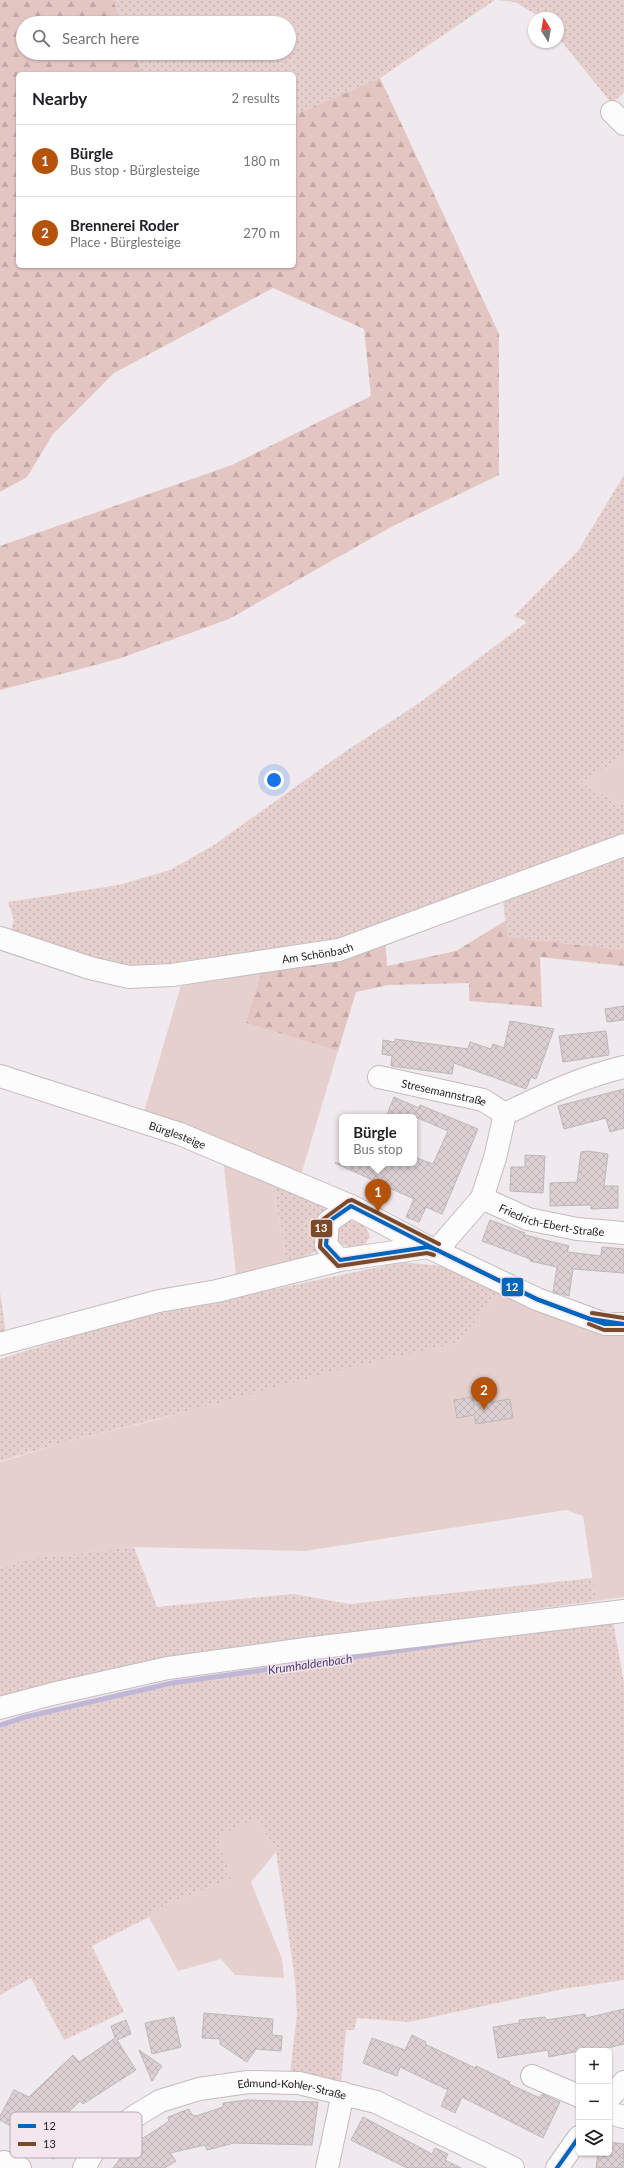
<!DOCTYPE html>
<html lang="en">
<head>
<meta charset="utf-8">
<style>
	body { margin:0; font-family:Lato,sans-serif; background:#f2f2f2; color:#202124 }
	.controls { position:absolute; right:12px; bottom:12px; display:grid; overflow:hidden; border-radius:6px; box-shadow:0 1px 3px #0004 }
	.controls button { width:36px; height:36px; display:grid; place-items:center; padding:0; border:0; border-bottom:1px solid #e0e0e0; background:#fff; color:#202124; font:20px sans-serif }
	.compass { position:absolute; left:528px; top:12px; width:36px; height:36px; border-radius:50%; background:#fff; box-shadow:0 1px 3px #0004; rotate:349deg }
	.you { position:absolute; left:274px; top:780px; width:14px; height:14px; margin:-10px; border:3px solid #fff; border-radius:50%; background:#1a73e8; box-shadow:0 0 0 6px #1a73e833 }
	.badge { display:grid; place-items:center; width:26px; height:26px; border-radius:50%; background:#b45309; color:#fff; font-size:13px; font-weight:700 }
	.pin { position:absolute; translate:-50% -33px; filter:drop-shadow(0 1px 2px #0008) }
	.pin::after { content:''; position:absolute; top:21px; width:14px; height:12px; background:inherit; clip-path:polygon(0 0,100% 0,50% 100%) }
	.popup { position:absolute; left:339px; top:1114px; width:78px; height:52px; box-sizing:border-box; display:grid; place-content:center; border-radius:6px; background:#fff; filter:drop-shadow(0 1px 3px #0005); font-size:13px; white-space:nowrap; color:#757577 }
	.popup b { font-size:15px; color:#202124 }
	.popup::after { content:''; position:absolute; left:50%; top:100%; margin-left:-8px; border:8px solid transparent; border-top-color:#fff }
	.list { margin:0; padding:0; list-style:none }
	h2 { display:flex; justify-content:space-between; align-items:center; height:52px; margin:0; padding:0 16px; font-size:17px }
	h2 small { font-size:13px; font-weight:400; color:#757577 }
	.list li { display:grid; grid-template-columns:26px 1fr auto; gap:12px; align-items:center; box-sizing:border-box; height:72px; padding:0 16px; border-top:1px solid #e0e0e0 }
	.list b { display:block; font-size:15px; white-space:nowrap }
	.list p { margin:0; font-size:13px; white-space:nowrap; color:#757577 }
	.list em { font-size:13px; font-style:normal; color:#757577 }
	.icon { flex:none; width:22px; height:22px; fill:none; stroke:currentColor; stroke-width:2; stroke-linecap:round; stroke-linejoin:round }
	.map { position:relative; flex:none; width:624px; height:2168px; overflow:hidden }
	.search { position:absolute; background:#fff; box-shadow:0 1px 3px #0004; left:16px; top:16px; width:280px; height:44px; display:flex; align-items:center; gap:10px; box-sizing:border-box; padding:0 14px; border-radius:22px; color:#757577; font-size:15px }
	.panel { position:absolute; background:#fff; box-shadow:0 1px 3px #0004; left:16px; top:72px; width:280px; height:196px; border-radius:6px }
	.map>svg:first-child { display:block }
	.grass { fill:url(#grass-dots) }
	.forest { fill:url(#forest-firs) }
	.garden { fill:#e5d0ce }
	.lines { fill:none; stroke-linecap:round; stroke-linejoin:round }
	.stream { stroke:#c0b7d6; stroke-width:5 }
	.building { fill:url(#building-cross-hatch); stroke:#bdb8b9 }
	.minor-casing { stroke:#c2bcbf; stroke-width:24 }
	.minor { stroke:#fdfcfc; stroke-width:22 }
	.bus-1-casing { stroke:#f3e6ed; stroke-width:7 }
	.bus-2-casing { stroke:#f3e6ed; stroke-width:7 }
	.bus-1 { stroke:#0065bd; stroke-width:4 }
	.bus-2 { stroke:#7a4b2a; stroke-width:4 }
	.labels { text-anchor:middle; dominant-baseline:central; stroke-width:3; stroke-linejoin:round; paint-order:stroke }
	.street-label { font-size:11px; fill:#252023; stroke:#f3e6ed }
	.water-label { font-size:12px; font-style:italic; fill:#4d3d74; stroke:#f3e6ed }
	.key { fill:#f3e6ed; stroke:#b5abb0; stroke-width:1 }
	.key-label { font-size:11px; fill:#252023 }
	.line-badge { stroke:#f3e6ed; stroke-width:1.5 }
	.badge-label { font-size:11px; text-anchor:middle; font-weight:bold; fill:#fff }
</style>
</head>
<body>
<div class="map">
<svg width="624" height="2168" viewBox="0 0 624 2168">
	<defs>
		<pattern id="grass-dots" width="8" height="8" patternUnits="userSpaceOnUse"><rect width="8" height="8" fill="#e5d0ce"/><path d="M2 2h.1M6 6h.1" fill="none" stroke="#c4b2b1" stroke-width="1.8" stroke-linecap="round"/></pattern>
		<pattern id="forest-firs" width="22" height="20" patternUnits="userSpaceOnUse"><rect width="22" height="20" fill="#e3c5c2"/><path d="M5 1l3.5 6h-7zM16 11l3.5 6h-7z" fill="#c3a9a6"/></pattern>
		<pattern id="building-cross-hatch" width="8" height="8" patternUnits="userSpaceOnUse"><rect width="8" height="8" fill="#dcd0d3"/><path d="M0 0l8 8M0 8l8-8" fill="none" stroke="#bdb2b5"/></pattern>
	</defs>
	<rect width="100%" height="100%" fill="#f0e9ed"/>
	<g class="grass">
		<path d="M113 0H495L380 78 294 115V74H142L134 53H289V23H122Z"/>
		<path d="M498 0H624V92L612 104 558 37V18H542L515 2Z"/>
		<path d="M624 475V756L582 783 624 806V839L351 939 143 970 97 965 10 935 14 920 8 902 119 885 170 870 214 845 343 753 419 703 527 622 514 616 578 551Z"/>
		<path d="M624 857V950L507 937 503 900Z"/>
		<path d="M272 1180 327 1202V1209C314 1223 311 1232 321 1249L287 1265Z"/>
		<path d="M346 1220C359 1222 366 1223 370 1237L364 1245 351 1248 339 1243 335 1234 337 1225Z"/>
		<path d="M402 1262 442 1266 500 1292 457 1343 62 1443 0 1461V1359L119 1322Z"/>
		<path d="M0 1292 6 1334 0 1336Z"/>
		<path d="M134 1547 157 1607 294 1594 349 1604 593 1578 596 1601 427 1623 309 1642 0 1702V1568L26 1559Z"/>
		<path d="M613 1621 624 1683V1980L563 1989 409 2022 357 2018 354 2030H346L341 2083 290 2074 297 2013 295 1979 276 1852 256 1818 231 1879 163 1906 149 1917 92 1946 124 2012 64 2040 31 1978 0 1995V1725C85 1697 177 1683 266 1669 381 1651 497 1637 613 1621Z"/>
	</g>
	<g class="forest">
		<path d="M0 0H113L122 23H23V53H134L142 74H18V266H294V115L380 78 499 334V475L393 526 229 619 118 659 0 690V546L232 465 371 396 364 329 273 288 114 373 53 434 27 477 0 492Z"/>
		<path d="M505 921 508 937 624 950V966L540 957 542 1007 469 1001V983L388 985 356 992 338 1051 245 1023 263 967 385 938 387 966 456 951Z"/>
	</g>
	<g class="garden">
		<path d="M624 756V806L582 783Z"/>
		<path d="M263 967 246 1023 338 1051 301 1175 143 1115 183 978Z"/>
		<path d="M223 1158 272 1180 287 1265 236 1274Z"/>
		<path d="M500 1292 624 1334V1597L596 1601 583 1516 566 1510 305 1551 134 1547 26 1559 0 1568V1462L62 1443 156 1420 330 1372 457 1343Z"/>
		<path d="M256 1818 276 1852 251 1882 282 1959 284 1978 235 1975 221 1959 178 1971 149 1917 163 1906 231 1879 217 1837Z"/>
	</g>
	<g class="lines">
		<path class="stream" d="M0 1725 25 1717 172 1683 479 1639"/>
	</g>
	<g class="building">
		<path d="M624 1006V1020L607 1022 605 1009Z"/>
		<path d="M510 1021 554 1029 536 1079 531 1077 526 1089 454 1063 452 1074 391 1066 392 1056 382 1054 383 1040 395 1042V1039L468 1049 470 1042 491 1049 493 1044 504 1048Z"/>
		<path d="M606 1031 609 1055 563 1062 559 1036Z"/>
		<path d="M624 1089V1128L610 1132 606 1118 564 1129 558 1106Z"/>
		<path d="M394 1097 419 1108 420 1105 478 1129 442 1214 426 1207 419 1222 406 1217 414 1199 335 1163H414V1157L433 1164 448 1131 416 1117H386Z"/>
		<path d="M587 1151 608 1154 604 1186H618V1208L591 1209V1205L550 1206V1183L577 1182 581 1152Z"/>
		<path d="M525 1155 545 1156 543 1193 510 1191 511 1167H525Z"/>
		<path d="M490 1220 525 1233V1235L569 1246 567 1252 601 1256 602 1247 624 1249V1273L573 1269 569 1296 553 1292 557 1267 530 1261V1259L482 1241Z"/>
		<path d="M473 1397 474 1405 510 1399 513 1418 476 1424 474 1415 457 1418 454 1400Z"/>
		<path d="M624 2009V2044L595 2051H579L549 2057 548 2050 498 2058 493 2027 519 2023V2020L545 2017 546 2020 585 2014 586 2018Z"/>
		<path d="M204 2013 273 2019 272 2035 282 2036 281 2051 256 2049 247 2062 220 2044V2039L202 2038Z"/>
		<path d="M174 2017 181 2047 152 2054 145 2023Z"/>
		<path d="M126 2020 131 2034 117 2040 136 2070 83 2104 80 2101 53 2127 68 2135 54 2159 16 2138 20 2131 0 2120V2116L14 2090 29 2097 73 2055 79 2062 115 2038 111 2026Z"/>
		<path d="M412 2035 426 2042 425 2044 475 2068 476 2066 510 2082 509 2084 540 2098 542 2094 560 2102 543 2138 462 2097 455 2113 441 2106 448 2090 400 2067 397 2076 363 2063 372 2038 405 2050Z"/>
		<path d="M139 2050 162 2066 152 2081Z"/>
		<path d="M247 2100 318 2102 312 2145 234 2143 207 2150 205 2145 170 2153 176 2161 165 2168H113L127 2150 126 2148 140 2135 143 2138 156 2130 169 2121 168 2117 189 2109 192 2115 196 2116 223 2107V2103Z"/>
		<path d="M363 2117 432 2154 435 2148 448 2154 445 2160 461 2168H407L351 2140Z"/>
		<path d="M609 2142 624 2144 623 2168H596L598 2153H609Z"/>
	</g>
	<g class="lines">
		<g class="minor-casing">
			<g id="minor">
				<path d="M612 112 624 124"/>
				<path id="s1" d="M0 938 90 968 129 977 172 975 339 950 624 845"/>
				<path id="s2" d="M0 1076 180 1134 351 1206 428 1247 537 1299 605 1324H624"/>
				<path id="s3" d="M379 1077 483 1100 505 1114"/>
				<path d="M505 1114C544 1095 582 1077 624 1067"/>
				<path id="s4" d="M482 1198 528 1219 577 1229 624 1233"/>
				<path d="M437 1250 482 1198 495 1158 505 1114"/>
				<path d="M340 1260 326 1245 328 1222 351 1206"/>
				<path d="M0 1344 159 1301 217 1291 340 1260 428 1247"/>
				<path d="M0 1708 52 1694 168 1668 305 1649 624 1611"/>
				<path d="M532 2076 579 2096"/>
				<path d="M609 2098 624 2082"/>
				<path d="M609 2113 624 2117"/>
				<path d="M0 2165 4 2162 20 2168"/>
				<path id="s5" d="M84 2168 96 2147 132 2118 160 2101 199 2089 248 2082 299 2083 376 2102 513 2168"/>
				<path d="M327 2168 343 2093"/>
				<path d="M557 2168 579 2137"/>
			</g>
		</g>
		<use href="#minor" class="minor"/>
		<g class="bus-1-casing">
			<g id="bus-1">
				<path d="M351 1206 437 1250 428 1247 340 1260 326 1245 328 1222Z"/>
				<path d="M437 1250 537 1299 590 1319"/>
				<path d="M437 1250 536 1299 590 1319"/>
				<path d="M590 1319 624 1324H605Z"/>
				<path d="M557 2168 579 2137"/>
			</g>
		</g>
		<g class="bus-2-casing">
			<g id="bus-2">
				<path d="M434 1255 427 1253 338 1266 320 1247 322 1220 348 1201 352 1200 439 1244"/>
				<path d="M592 1313 624 1318"/>
				<path d="M589 1324 604 1330H624"/>
			</g>
		</g>
		<use href="#bus-1" class="bus-1"/>
		<use href="#bus-2" class="bus-2"/>
	</g>
	<g class="labels">
		<g class="street-label">
			<text stroke="none"><textPath href="#s1" startOffset="325">Am Schönbach</textPath></text>
			<text stroke="none"><textPath href="#s3" startOffset="67">Stresemannstraße</textPath></text>
			<text stroke="none"><textPath href="#s2" startOffset="187">Bürglesteige</textPath></text>
			<text stroke="none"><textPath href="#s4" startOffset="74">Friedrich-Ebert-Straße</textPath></text>
			<text stroke="none"><textPath href="#s5" startOffset="238">Edmund-Kohler-Straße</textPath></text>
		</g>
		<g class="water-label">
			<text transform="translate(310 1664) rotate(-8)">Krumhaldenbach</text>
		</g>
	</g>
	<rect x="10" y="2112" width="132" height="46" rx="6" class="key"/>
	<rect x="18" y="2124" width="18" height="4" fill="#0065bd"/>
	<rect x="18" y="2142" width="18" height="4" fill="#7a4b2a"/>
	<g class="key-label">
		<text x="43" y="2130">12</text>
		<text x="43" y="2148">13</text>
	</g>
	<g class="line-badge">
		<rect x="310" y="1219" width="23" height="19" rx="4" fill="#7a4b2a"/>
		<rect x="501" y="1277" width="23" height="20" rx="4" fill="#0065bd"/>
	</g>
	<g class="badge-label">
		<text x="321" y="1232">13</text>
		<text x="512" y="1291">12</text>
	</g>
</svg>
<div class="controls">
<button>+</button>
<button>−</button>
<button><svg class="icon" aria-label="layers" viewBox="0 0 24 24"><path d="M12 4l9 5-9 5-9-5zM3 14l9 5 9-5"/></svg></button>
</div>
<svg class="compass" viewBox="-18 -18 36 36"><path d="M0-13l5 13h-10z" fill="#e53935"/><path d="M0 13l5-13h-10z" fill="#757577"/></svg>
<div class="you"></div>
<div class="pin badge" style="left:378px;top:1212px">1</div>
<div class="popup"><b>Bürgle</b>Bus stop</div>
<div class="pin badge" style="left:484px;top:1410px">2</div>
<div class="search"><svg class="icon" aria-label="search" viewBox="0 0 24 24"><circle cx="10" cy="10" r="6"/><path d="M15 15l6 6"/></svg>Search here</div>
<section class="panel">
<h2>Nearby<small>2 results</small></h2>
<ul class="list">
<li><span class="badge">1</span><div><b>Bürgle</b><p>Bus stop · Bürglesteige</p></div><em>180 m</em></li>
<li><span class="badge">2</span><div><b>Brennerei Roder</b><p>Place · Bürglesteige</p></div><em>270 m</em></li>
</ul>
</section>
</div>
</body>
</html>
